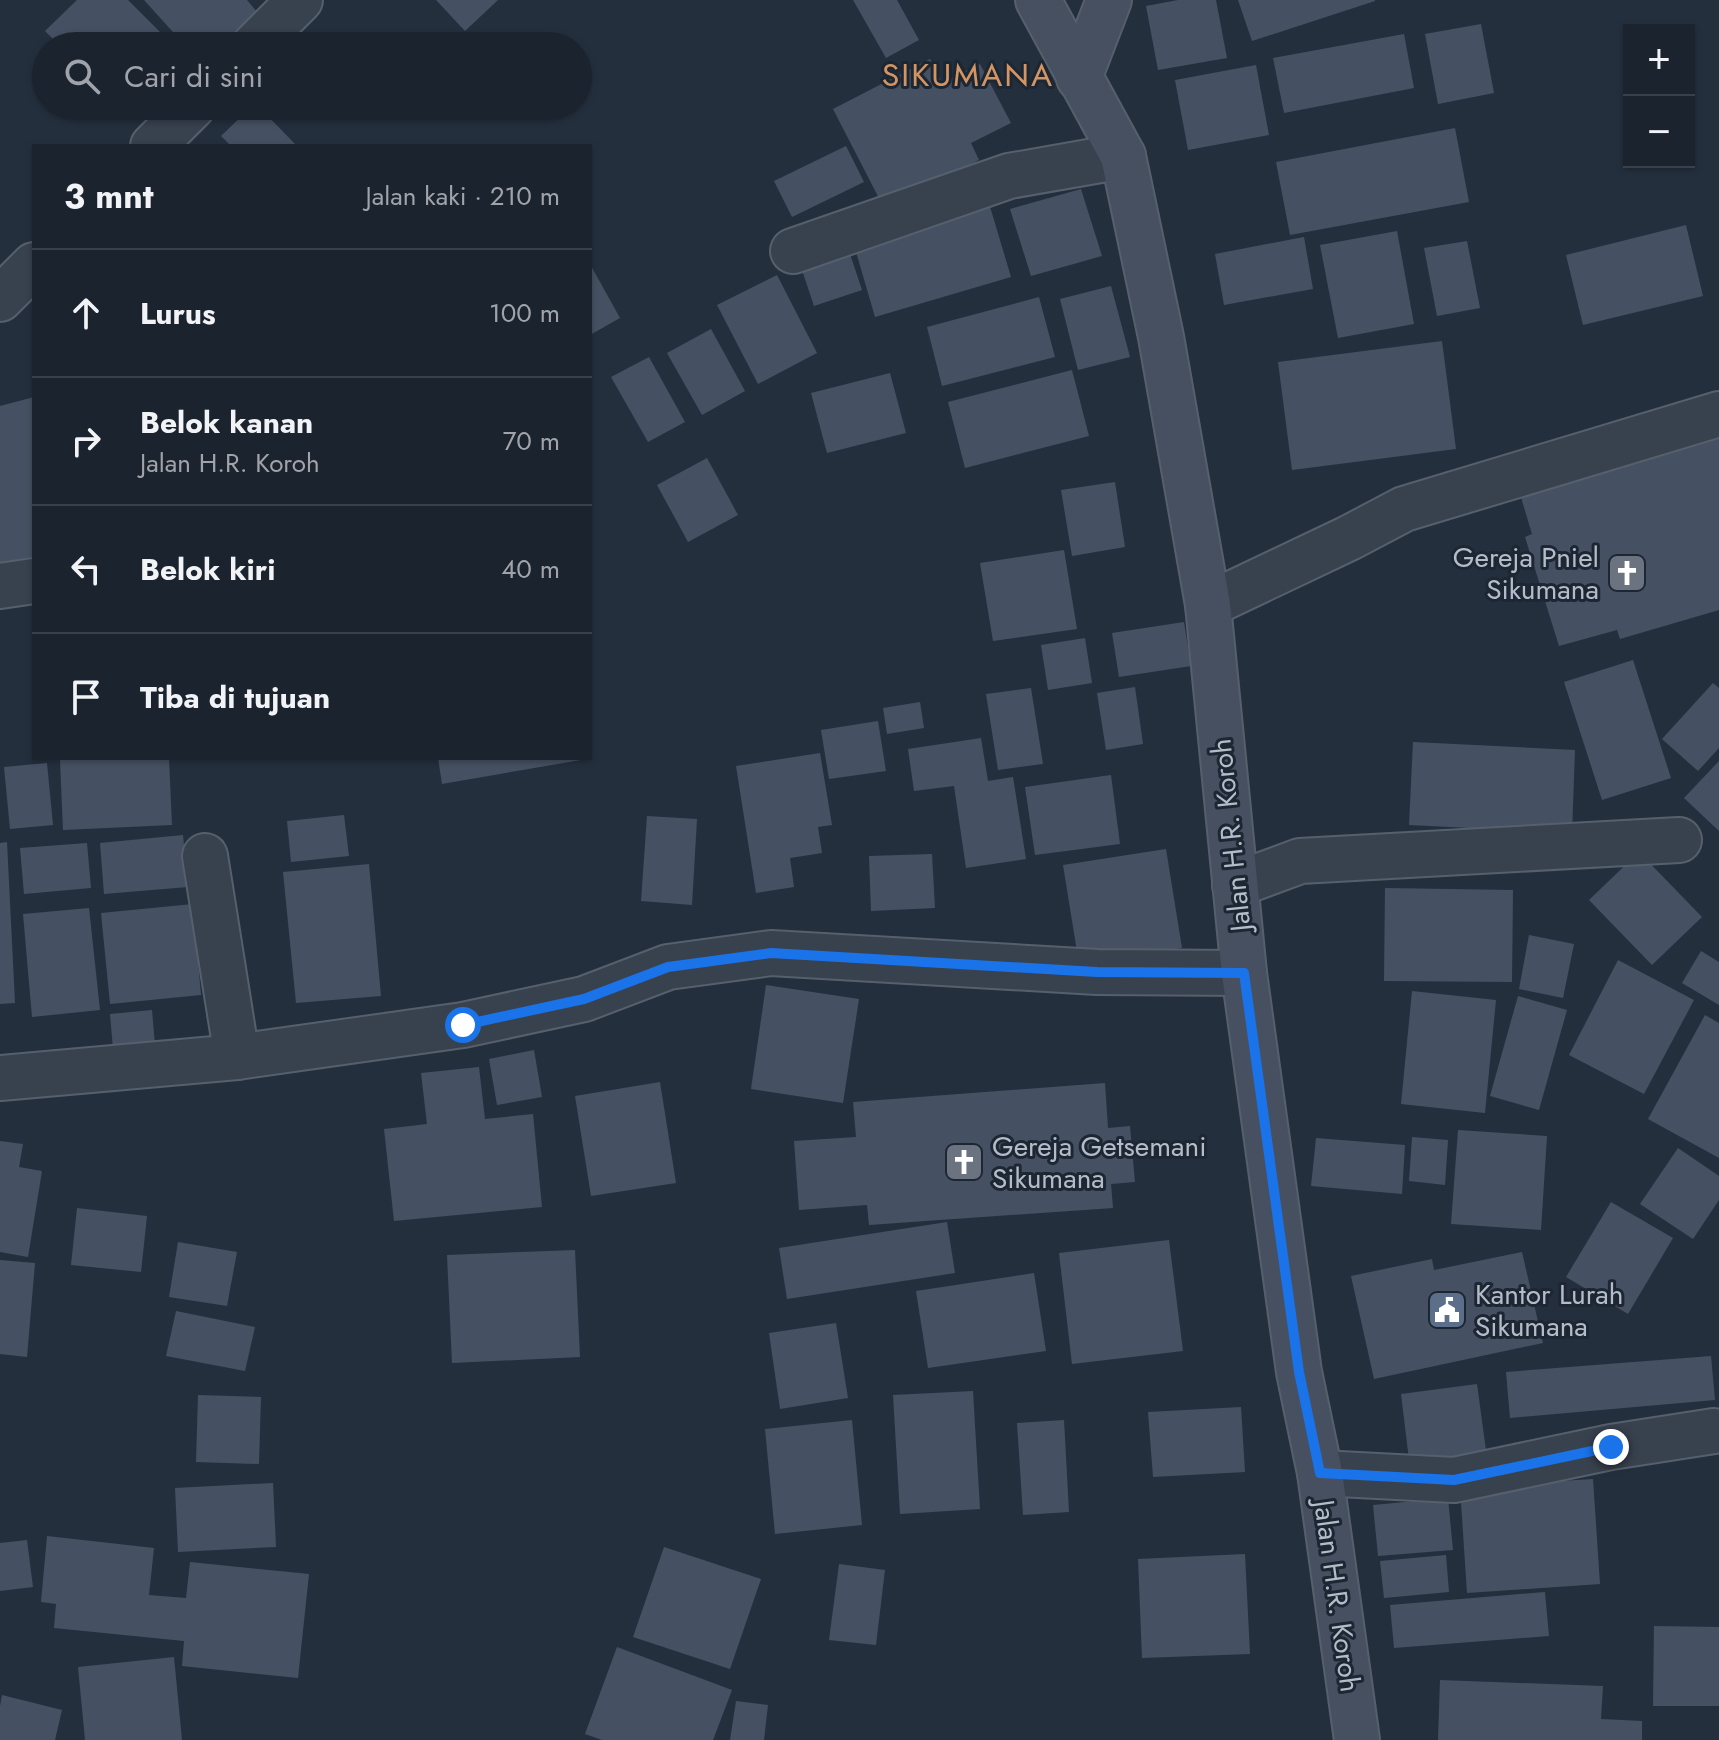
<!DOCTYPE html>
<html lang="id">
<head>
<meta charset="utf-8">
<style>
	body { margin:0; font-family:Jost,sans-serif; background:#282f3a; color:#f1f3f6 }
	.controls { position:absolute; right:24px; top:24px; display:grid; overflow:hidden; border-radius:0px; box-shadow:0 2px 6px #0004 }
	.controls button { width:72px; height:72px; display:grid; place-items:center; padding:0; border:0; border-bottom:2px solid #39404a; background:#1b232e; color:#f1f3f6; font:40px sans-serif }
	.stop { position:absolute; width:24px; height:24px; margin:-18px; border:6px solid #1a73e8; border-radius:50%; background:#fff }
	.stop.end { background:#1a73e8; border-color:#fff; box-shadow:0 2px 8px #0008 }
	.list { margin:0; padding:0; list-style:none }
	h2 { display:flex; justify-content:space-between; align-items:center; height:104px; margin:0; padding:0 32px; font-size:34px }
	h2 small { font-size:26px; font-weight:400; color:#a0a4aa }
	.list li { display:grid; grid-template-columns:52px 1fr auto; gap:24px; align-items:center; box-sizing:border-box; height:128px; padding:0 32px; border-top:2px solid #39404a }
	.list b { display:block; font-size:30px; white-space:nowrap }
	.list p { margin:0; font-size:26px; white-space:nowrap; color:#a0a4aa }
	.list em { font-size:26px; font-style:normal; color:#a0a4aa }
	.icon { flex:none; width:44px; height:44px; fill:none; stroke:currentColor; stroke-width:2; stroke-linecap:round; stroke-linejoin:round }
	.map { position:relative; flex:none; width:1719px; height:1740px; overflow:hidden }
	.search { position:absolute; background:#1b232e; box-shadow:0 2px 6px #0004; left:32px; top:32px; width:560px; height:88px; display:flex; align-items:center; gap:20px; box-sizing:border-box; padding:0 28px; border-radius:44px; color:#a0a4aa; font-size:30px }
	.panel { position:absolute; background:#1b232e; box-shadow:0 2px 6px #0004; left:32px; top:144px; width:560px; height:616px; border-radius:0px }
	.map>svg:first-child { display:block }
	.building { fill:#455162 }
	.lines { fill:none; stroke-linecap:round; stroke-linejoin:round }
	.street-casing { stroke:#565f6c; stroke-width:48 }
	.secondary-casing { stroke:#565f6c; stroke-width:48 }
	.street { stroke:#38414e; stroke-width:44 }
	.secondary { stroke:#465061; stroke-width:44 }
	.route { stroke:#1a73e8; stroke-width:10 }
	.labels { text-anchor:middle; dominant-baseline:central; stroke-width:6; stroke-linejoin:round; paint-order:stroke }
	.poi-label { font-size:28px; fill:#b4bcc9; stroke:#1d2633; text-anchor:start }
	.street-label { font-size:28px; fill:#b4bcc9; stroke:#1d2633 }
	.quarter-label { font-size:32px; letter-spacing:2px; fill:#d59563; stroke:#1d2633 }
</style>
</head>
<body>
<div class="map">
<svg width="1719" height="1740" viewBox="0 0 1719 1740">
	<rect width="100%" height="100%" fill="#242f3e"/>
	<g class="building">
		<path d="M77 0H128L174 46H60L45 31Z"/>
		<path d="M144 0H247L257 12 220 46H200L190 35 182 42Z"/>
		<path d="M436 0H498L465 31Z"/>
		<path d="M853 0H897L919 40 886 58Z"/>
		<path d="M1178 0H1216L1227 58 1158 70 1146 6Z"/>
		<path d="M1238 0H1375V1L1252 41Z"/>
		<path d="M1481 24 1494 93 1438 104 1425 34Z"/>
		<path d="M1404 34 1414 88 1284 113 1273 58Z"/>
		<path d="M930 59 942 83 980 64 1011 123 971 143 979 160 884 208 833 109Z"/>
		<path d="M1256 65 1269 135 1188 150 1175 80Z"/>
		<path d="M252 106H258L297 146H231L221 136Z"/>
		<path d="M1455 128 1469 202 1290 235 1276 162Z"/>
		<path d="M846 146 864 182 792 217 774 181Z"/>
		<path d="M1081 189 1102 256 1031 276 1010 209Z"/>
		<path d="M988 200 1011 277 875 317 852 238Z"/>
		<path d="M1686 225 1703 296 1583 325 1566 255Z"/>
		<path d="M1397 231 1414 324 1338 338 1320 245Z"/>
		<path d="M1304 237 1313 289 1224 305 1215 254Z"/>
		<path d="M1467 241 1480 308 1437 316 1424 248Z"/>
		<path d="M846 242 862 290 814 306 798 258Z"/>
		<path d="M590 264 620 318 590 335Z"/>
		<path d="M777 275 817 353 758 384 717 305Z"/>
		<path d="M1111 286 1130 357 1078 370 1060 299Z"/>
		<path d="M1039 297 1055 357 942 386 927 327Z"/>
		<path d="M711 329 745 391 702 415 667 353Z"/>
		<path d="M1442 341 1456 449 1292 470 1278 362Z"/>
		<path d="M649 357 685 422 648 442 611 377Z"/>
		<path d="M1072 370 1089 436 965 468 948 402Z"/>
		<path d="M890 373 906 433 827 453 811 393Z"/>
		<path d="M34 397V597H0V406Z"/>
		<path d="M1719 435V610L1620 639 1617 630 1559 646 1525 537 1532 534 1520 494Z"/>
		<path d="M707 458 738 515 688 542 657 485Z"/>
		<path d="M1115 482 1125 547 1072 556 1061 490Z"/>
		<path d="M1064 550 1077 629 993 641 980 563Z"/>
		<path d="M1184 622 1191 666 1119 677 1112 633Z"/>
		<path d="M1085 638 1092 683 1048 690 1041 645Z"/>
		<path d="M1633 660 1671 778 1602 800 1564 682Z"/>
		<path d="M1713 683 1719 688V748L1698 771 1662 739Z"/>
		<path d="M1135 687 1143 744 1106 750 1097 693Z"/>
		<path d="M1031 688 1043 764 998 770 986 694Z"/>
		<path d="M920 702 924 728 887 734 883 708Z"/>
		<path d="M878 721 886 771 829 779 821 730Z"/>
		<path d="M981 738 988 781 1013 777 1026 859 966 868 954 786 914 791 908 749Z"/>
		<path d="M1413 742 1575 750 1572 833 1409 825Z"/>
		<path d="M820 753 832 825 818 827 822 853 790 858 794 887 756 893 736 766Z"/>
		<path d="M100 758H169L172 825 63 830 60 760Z"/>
		<path d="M438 758H581V760L442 784Z"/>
		<path d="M1719 761V831L1684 798Z"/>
		<path d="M47 763 53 825 10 829 4 767Z"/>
		<path d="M1111 775 1120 844 1035 855 1025 787Z"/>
		<path d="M344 815 349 856 291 862 287 821Z"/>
		<path d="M647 816 697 819 692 905 641 901Z"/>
		<path d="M183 835 188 887 104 894 100 843Z"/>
		<path d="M7 842 15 1003 0 1004V843Z"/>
		<path d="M87 843 91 888 24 894 20 848Z"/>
		<path d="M1166 849 1182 948 1079 964 1063 865Z"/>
		<path d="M1639 852 1702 917 1652 965 1589 900Z"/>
		<path d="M932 854 935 908 871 911 869 856Z"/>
		<path d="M369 864 381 996 296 1003 283 872Z"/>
		<path d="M1385 888 1513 890 1512 982 1384 981Z"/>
		<path d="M193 904 201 995 110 1004 101 913Z"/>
		<path d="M89 908 100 1010 32 1017 23 914Z"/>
		<path d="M1529 935 1574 944 1563 998 1519 989Z"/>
		<path d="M1701 951 1719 962V1005L1682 983Z"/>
		<path d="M1618 960 1694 1000 1644 1094 1569 1055Z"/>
		<path d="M766 985 859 999 843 1103 751 1089Z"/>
		<path d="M1412 991 1496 1000 1485 1113 1401 1104Z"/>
		<path d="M1518 996 1567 1010 1539 1110 1490 1096Z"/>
		<path d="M152 1010 155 1045 113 1049 110 1014Z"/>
		<path d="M1705 1015 1719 1023V1158L1648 1119Z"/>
		<path d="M534 1050 542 1097 497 1105 489 1059Z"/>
		<path d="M479 1067 485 1119 533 1114 542 1207 394 1221 384 1129 427 1124 421 1073Z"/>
		<path d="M660 1082 676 1183 591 1196 575 1096Z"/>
		<path d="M1105 1083 1108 1128 1130 1126 1135 1182 1111 1184 1113 1208 869 1225 867 1205 799 1210 794 1141 856 1137 853 1102Z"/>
		<path d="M1458 1130 1547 1136 1541 1230 1451 1224Z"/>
		<path d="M1412 1137 1448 1140 1445 1185 1409 1181Z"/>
		<path d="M1316 1138 1405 1145 1402 1194 1311 1186Z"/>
		<path d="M0 1141 23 1144 19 1167 42 1171 28 1257 0 1252Z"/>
		<path d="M1678 1148 1719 1176V1200L1693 1239 1640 1204Z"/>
		<path d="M1611 1202 1673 1238 1628 1314 1566 1277Z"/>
		<path d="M77 1208 147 1216 141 1272 71 1265Z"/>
		<path d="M947 1222 955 1273 787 1299 779 1248Z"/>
		<path d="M1169 1240 1183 1351 1072 1364 1059 1253Z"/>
		<path d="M178 1242 237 1252 227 1306 169 1297Z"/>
		<path d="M575 1250 580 1357 452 1363 447 1255Z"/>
		<path d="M1522 1252 1543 1343 1374 1379 1351 1276 1432 1259 1434 1270Z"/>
		<path d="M0 1260 35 1263 27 1357 0 1354Z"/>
		<path d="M1034 1273 1046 1351 928 1368 916 1291Z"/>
		<path d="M176 1311 255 1327 245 1371 166 1356Z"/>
		<path d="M836 1323 848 1398 780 1409 769 1333Z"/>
		<path d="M1711 1356 1715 1400 1510 1418 1506 1372Z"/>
		<path d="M1477 1384 1487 1458 1410 1468 1401 1394Z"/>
		<path d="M973 1391 980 1509 900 1514 893 1395Z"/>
		<path d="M198 1395 261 1397 259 1464 196 1462Z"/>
		<path d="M1241 1407 1245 1472 1153 1477 1148 1412Z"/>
		<path d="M852 1420 862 1525 775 1534 765 1429Z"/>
		<path d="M1064 1420 1069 1512 1023 1515 1017 1423Z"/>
		<path d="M1593 1479 1600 1584 1467 1593 1460 1487Z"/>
		<path d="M273 1483 276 1547 178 1552 175 1488Z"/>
		<path d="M1448 1498 1453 1550 1378 1556 1373 1505Z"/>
		<path d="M47 1536 154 1548 149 1595 186 1598 190 1562 309 1574 298 1678 182 1666 184 1641 54 1628 56 1604 41 1602Z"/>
		<path d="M27 1540 33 1587 0 1591V1543Z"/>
		<path d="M664 1547 761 1579 730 1669 633 1637Z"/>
		<path d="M1245 1554 1250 1654 1142 1658 1138 1559Z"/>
		<path d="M1446 1555 1449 1592 1384 1598 1380 1561Z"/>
		<path d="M839 1564 885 1570 876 1645 829 1640Z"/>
		<path d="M1545 1592 1549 1636 1394 1648 1390 1605Z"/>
		<path d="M1654 1626 1719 1627V1706H1653Z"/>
		<path d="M617 1647 732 1690 713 1740H602L585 1734Z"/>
		<path d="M174 1657 182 1740H85L78 1667Z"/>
		<path d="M1440 1680 1603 1686 1601 1719 1642 1721V1740H1438Z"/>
		<path d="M2 1695 62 1710 55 1740H0V1706Z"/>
		<path d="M736 1701 768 1705 764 1740H730Z"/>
	</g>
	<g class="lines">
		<g class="street-casing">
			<g id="street">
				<path d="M254 46 300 0"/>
				<path d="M153 146 193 106"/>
				<path d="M793 251 1009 176 1123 156"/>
				<path d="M0 299 34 265"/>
				<path d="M0 586 34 581"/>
				<path d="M1208 605 1349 538 1404 509 1719 414"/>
				<path d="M205 856 237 1057"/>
				<path d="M1235 885 1300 861 1679 840"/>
				<path d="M0 1078 237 1057 463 1025 584 999 668 967 771 953 1097 972 1244 973"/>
				<path d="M1320 1473 1454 1480 1611 1447 1714 1431"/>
			</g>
		</g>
		<g class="secondary-casing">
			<g id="secondary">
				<path d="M1038 0 1123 156 1161 337 1208 605 1244 973 1299 1372 1320 1473 1357 1740"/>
				<path d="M1079 78 1109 0"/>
			</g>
		</g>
		<use href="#street" class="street"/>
		<use href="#secondary" class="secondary"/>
	</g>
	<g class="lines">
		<path class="route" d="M463 1025 584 999 668 967 771 953 1097 972 1244 973 1299 1372 1320 1473 1454 1480 1611 1447"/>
	</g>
	<defs>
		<g id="church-square" transform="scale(2)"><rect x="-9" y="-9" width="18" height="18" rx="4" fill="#6b7280" stroke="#1d2633"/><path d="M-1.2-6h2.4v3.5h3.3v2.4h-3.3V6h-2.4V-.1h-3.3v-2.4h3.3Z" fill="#fff"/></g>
		<g id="civic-square" transform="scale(2)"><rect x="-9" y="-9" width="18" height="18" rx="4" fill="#5c6f8a" stroke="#1d2633"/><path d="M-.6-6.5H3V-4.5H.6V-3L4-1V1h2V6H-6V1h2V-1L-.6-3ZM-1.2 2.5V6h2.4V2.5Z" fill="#fff"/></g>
	</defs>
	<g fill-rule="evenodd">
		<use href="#church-square" x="1627" y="573"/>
		<use href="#church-square" x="964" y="1162"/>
		<use href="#civic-square" x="1447" y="1310"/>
	</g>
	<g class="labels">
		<g class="poi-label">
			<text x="1599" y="557" text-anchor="end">Gereja Pniel<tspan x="1599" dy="32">Sikumana</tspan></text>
			<text x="992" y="1146">Gereja Getsemani<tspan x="992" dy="32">Sikumana</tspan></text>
			<text x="1475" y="1294">Kantor Lurah<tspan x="1475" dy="32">Sikumana</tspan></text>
		</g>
		<g class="street-label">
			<text transform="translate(1231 835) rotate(-96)">Jalan H.R. Koroh</text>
			<text transform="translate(1337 1596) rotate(82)">Jalan H.R. Koroh</text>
		</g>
		<g class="quarter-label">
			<text x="968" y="75">SIKUMANA</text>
		</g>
	</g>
</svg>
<div class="controls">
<button>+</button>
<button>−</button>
</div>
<div class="stop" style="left:463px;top:1025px"></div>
<div class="stop end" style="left:1611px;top:1447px"></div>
<div class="search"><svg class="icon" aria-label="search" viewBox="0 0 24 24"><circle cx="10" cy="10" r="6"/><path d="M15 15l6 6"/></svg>Cari di sini</div>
<section class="panel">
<h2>3 mnt<small>Jalan kaki · 210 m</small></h2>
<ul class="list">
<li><svg class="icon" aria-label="ahead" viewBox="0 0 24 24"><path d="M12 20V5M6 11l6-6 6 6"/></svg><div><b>Lurus</b></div><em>100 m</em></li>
<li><svg class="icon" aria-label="right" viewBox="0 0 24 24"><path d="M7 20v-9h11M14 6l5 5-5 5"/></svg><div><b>Belok kanan</b><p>Jalan H.R. Koroh</p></div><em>70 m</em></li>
<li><svg class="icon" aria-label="left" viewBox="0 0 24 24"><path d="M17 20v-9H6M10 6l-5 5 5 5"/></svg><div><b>Belok kiri</b></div><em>40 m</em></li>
<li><svg class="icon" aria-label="arrive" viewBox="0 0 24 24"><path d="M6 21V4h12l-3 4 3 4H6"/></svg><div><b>Tiba di tujuan</b></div></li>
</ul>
</section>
</div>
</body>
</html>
